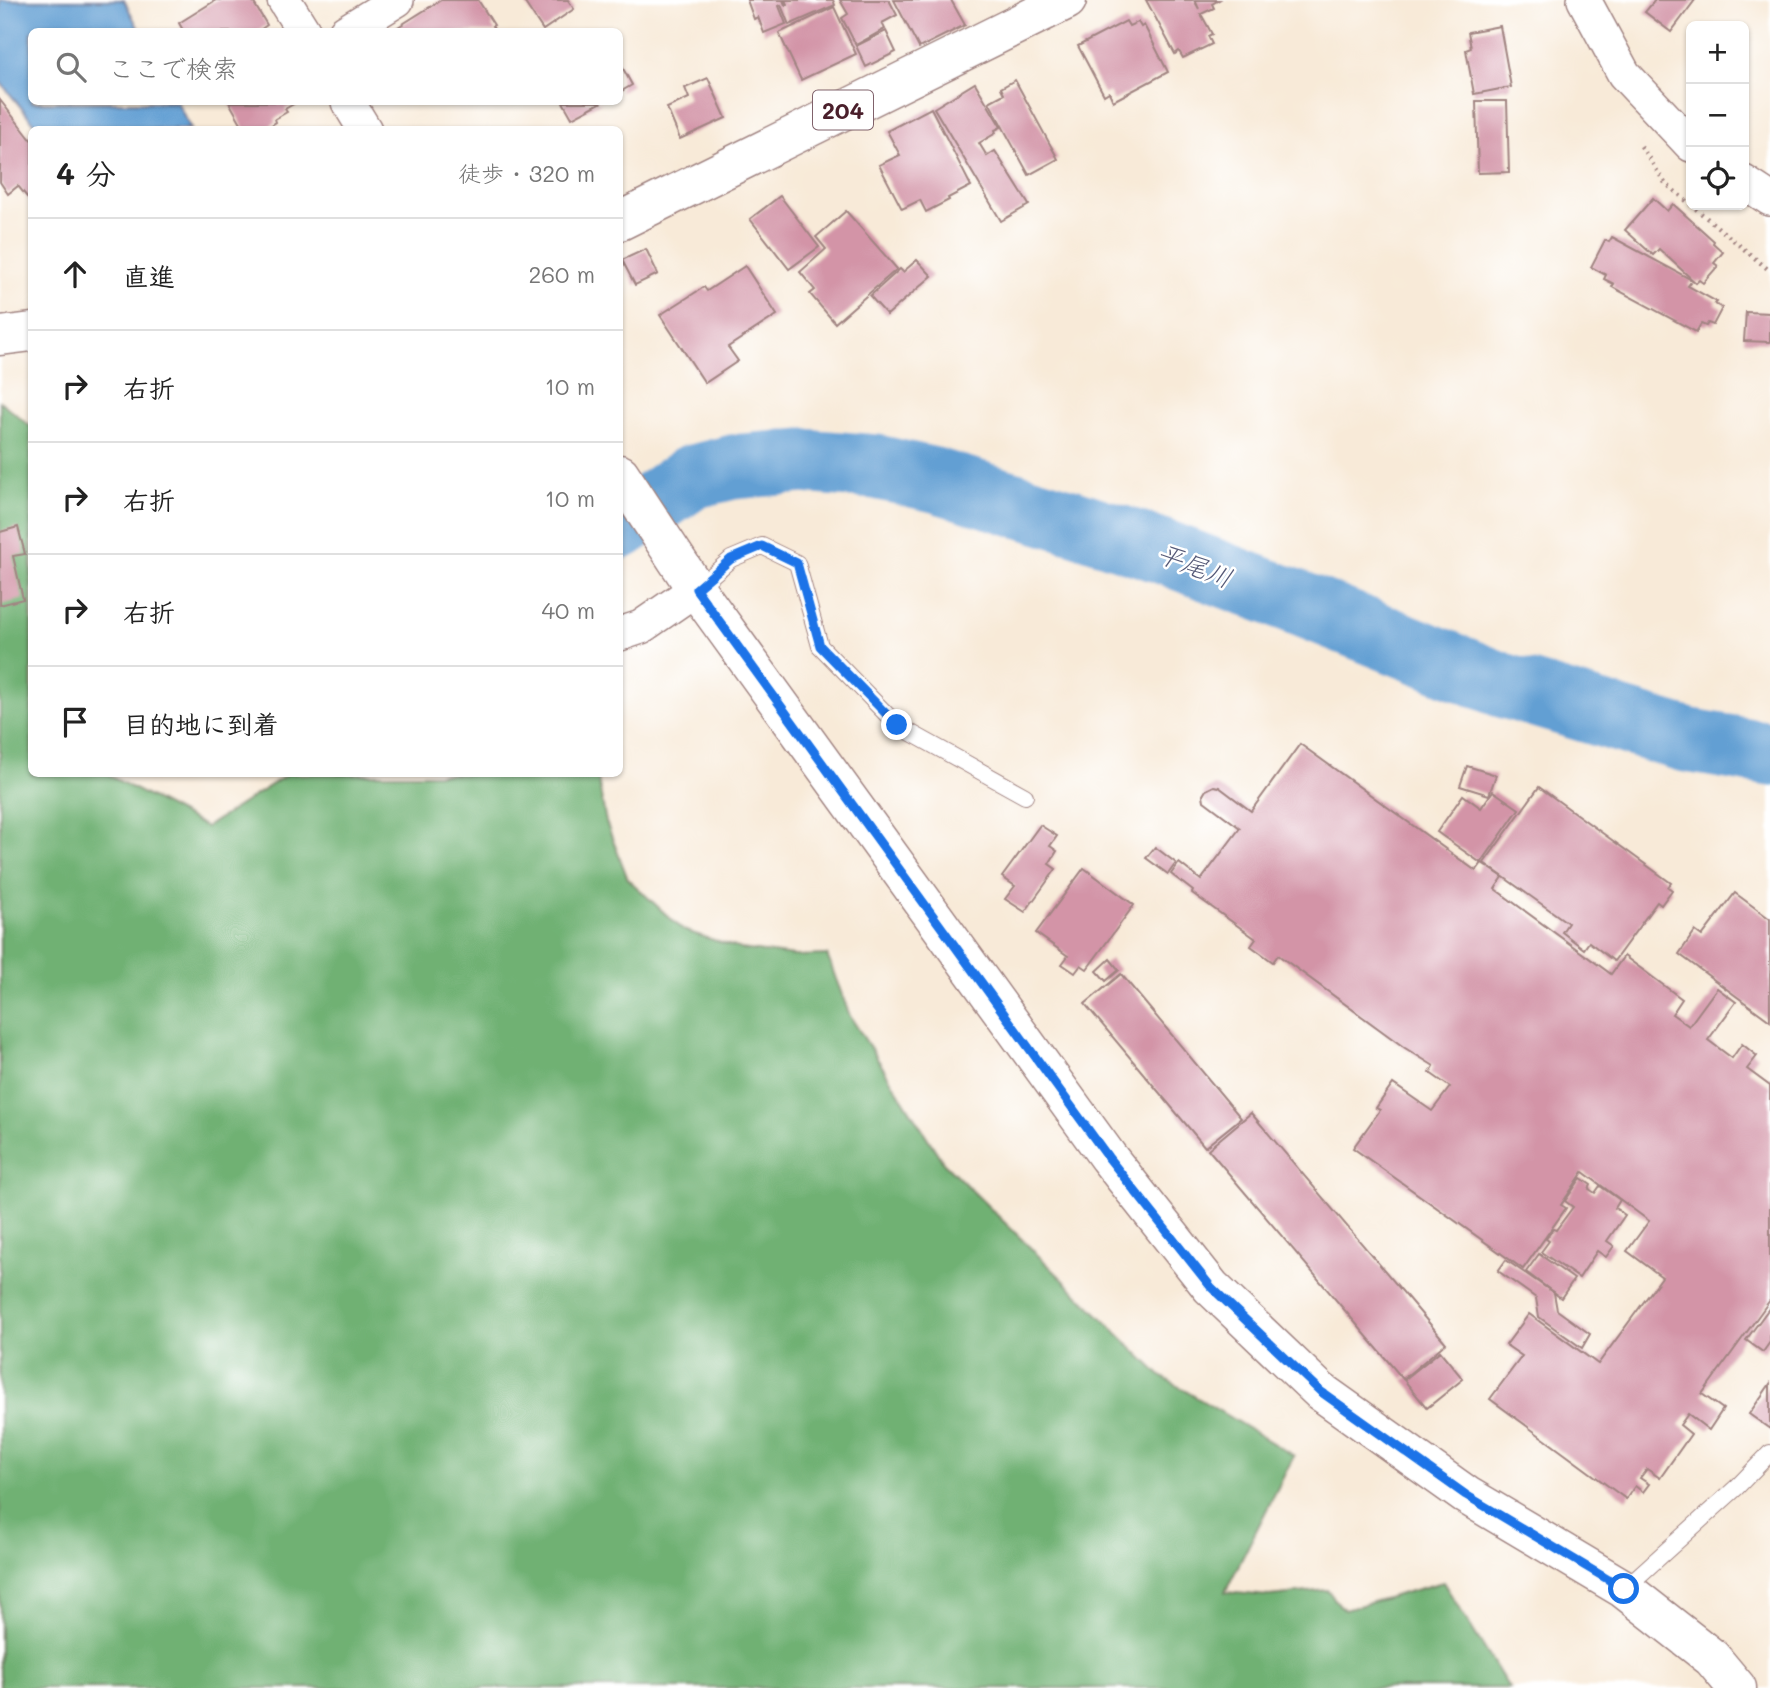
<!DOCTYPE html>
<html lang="ja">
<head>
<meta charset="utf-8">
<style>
	body { margin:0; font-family:Mali,"Klee One",sans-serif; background:#f6f6f6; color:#222 }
	.controls { position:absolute; right:21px; top:21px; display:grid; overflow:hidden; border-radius:10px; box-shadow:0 2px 5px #0004 }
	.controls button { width:63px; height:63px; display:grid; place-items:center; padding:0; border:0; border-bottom:2px solid #e0e0e0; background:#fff; color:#222; font:35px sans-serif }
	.stop { position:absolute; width:21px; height:21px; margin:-16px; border:5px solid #1a73e8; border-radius:50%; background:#fff }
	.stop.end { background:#1a73e8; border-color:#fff; box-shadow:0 2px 7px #0008 }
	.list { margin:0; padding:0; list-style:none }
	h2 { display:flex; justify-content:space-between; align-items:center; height:91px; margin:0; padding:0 28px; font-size:30px }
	h2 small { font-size:23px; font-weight:400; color:#767676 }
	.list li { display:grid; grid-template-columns:46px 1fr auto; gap:21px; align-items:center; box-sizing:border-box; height:112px; padding:0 28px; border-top:2px solid #e0e0e0 }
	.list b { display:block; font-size:26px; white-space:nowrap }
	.list em { font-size:23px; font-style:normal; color:#767676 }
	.icon { flex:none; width:38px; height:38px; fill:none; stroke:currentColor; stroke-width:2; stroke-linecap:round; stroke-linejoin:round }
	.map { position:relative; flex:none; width:1770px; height:1688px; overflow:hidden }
	.search { position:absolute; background:#fff; box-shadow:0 2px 5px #0004; left:28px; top:28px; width:595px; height:77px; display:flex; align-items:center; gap:18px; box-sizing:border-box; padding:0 24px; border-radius:10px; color:#767676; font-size:26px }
	.panel { position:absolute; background:#fff; box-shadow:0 2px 5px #0004; left:28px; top:126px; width:595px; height:651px; border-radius:10px }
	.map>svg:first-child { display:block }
	.forest { fill:#70b173; stroke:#5d684f; stroke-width:2 }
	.water { fill:#629fd3; stroke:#565f7f; stroke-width:2 }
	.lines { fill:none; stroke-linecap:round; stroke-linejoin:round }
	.river { stroke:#629fd3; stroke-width:65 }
	.building { fill:#d394a7 }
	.lane-casing { stroke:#a18482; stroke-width:18 }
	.street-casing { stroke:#a18482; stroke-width:36 }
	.secondary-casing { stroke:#a18482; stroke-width:41 }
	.highway-casing { stroke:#a18482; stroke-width:41 }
	.path { stroke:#a18482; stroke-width:4.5; stroke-dasharray:2 5; stroke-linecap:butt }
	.lane { stroke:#fff; stroke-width:16 }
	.street { stroke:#fff; stroke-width:33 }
	.secondary { stroke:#fff; stroke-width:38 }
	.highway { stroke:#fff; stroke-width:38 }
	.route { stroke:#1a73e8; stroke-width:9 }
	.labels { text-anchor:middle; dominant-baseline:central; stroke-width:5; stroke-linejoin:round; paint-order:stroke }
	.shield { fill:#fff; stroke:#80626b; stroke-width:2 }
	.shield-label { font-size:23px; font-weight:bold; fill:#4a1f2b }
	.water-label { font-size:26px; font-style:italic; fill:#555977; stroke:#fff }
</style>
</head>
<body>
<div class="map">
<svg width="1770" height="1688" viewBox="0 0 1770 1688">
	<rect width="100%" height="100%" fill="#fff"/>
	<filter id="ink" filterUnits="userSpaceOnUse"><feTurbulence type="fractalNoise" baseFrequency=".0143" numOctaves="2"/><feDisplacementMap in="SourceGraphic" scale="14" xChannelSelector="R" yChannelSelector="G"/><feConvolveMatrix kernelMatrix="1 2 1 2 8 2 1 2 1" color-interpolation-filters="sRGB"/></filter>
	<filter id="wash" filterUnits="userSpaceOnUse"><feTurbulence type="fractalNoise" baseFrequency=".00686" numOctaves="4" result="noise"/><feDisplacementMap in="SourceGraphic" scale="28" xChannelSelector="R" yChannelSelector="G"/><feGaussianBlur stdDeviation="1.57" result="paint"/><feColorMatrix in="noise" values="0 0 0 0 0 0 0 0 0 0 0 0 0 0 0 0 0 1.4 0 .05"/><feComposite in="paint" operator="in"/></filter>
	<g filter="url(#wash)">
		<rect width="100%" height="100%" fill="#f8ead8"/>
		<path class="forest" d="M0 401 31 427 32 774H106L206 827 288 774H597L606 822 628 879 683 930 741 949 794 956 827 955 850 1016 943 1162 1161 1376 1294 1456 1225 1592 1269 1596 1327 1590 1344 1610 1443 1582 1509 1688H0Z"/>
		<path class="water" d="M0 0H124L140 31 32 32V102H177L191 129H39L0 82Z"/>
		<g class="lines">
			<path class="river" d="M620 527 692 477 733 467 803 461 876 467 935 480 1071 521 1164 552 1301 604 1502 685 1686 740 1770 754"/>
		</g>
		<g id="blocks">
			<g class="building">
				<path d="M216 0H252L267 25 257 32H184L179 23Z"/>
				<path d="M441 0H478L494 25 492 26 496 32H390Z"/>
				<path d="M523 0H568L574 9 543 30Z"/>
				<path d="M747 0H783L785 5 787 4 785 0H833L835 5 789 25 781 5 779 6 786 24 764 33 758 17 754 19Z"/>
				<path d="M840 0H889L897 15 882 23 885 29 856 45 842 18 848 14Z"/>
				<path d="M894 0H951L965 25 919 48Z"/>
				<path d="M1146 0H1194L1199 9 1195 0H1219L1212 4 1214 8 1201 14 1212 34 1208 36 1212 44 1183 58 1179 51 1175 54Z"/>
				<path d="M1655 0H1695L1671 32 1645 12Z"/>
				<path d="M834 7 856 54 801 80 779 33Z"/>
				<path d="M1126 21 1129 26 1138 22 1141 27 1144 25 1168 72 1113 101 1109 92 1104 95 1078 46Z"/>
				<path d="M1500 26 1511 87 1474 94 1466 50 1471 48 1468 32Z"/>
				<path d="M886 31 896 52 866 67 856 46Z"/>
				<path d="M620 63 632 85 620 92Z"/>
				<path d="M708 78 726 118 680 139 667 108 689 98 685 88Z"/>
				<path d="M1015 80 1058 159 1029 175 989 102 1004 94 1001 88Z"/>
				<path d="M975 83 1001 127 995 130 996 133 979 143 987 156 995 151 1029 205 1001 221 934 108Z"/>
				<path d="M0 100 32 141V203L18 186 8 194 0 182Z"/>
				<path d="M1476 101H1507L1509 172 1478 173Z"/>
				<path d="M229 102H297L285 109 287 112 275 119 276 122 264 130H245Z"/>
				<path d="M563 102H602L572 118Z"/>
				<path d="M931 108 971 186 948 198 949 200 926 212 920 200 902 209 879 165 900 155 887 131Z"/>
				<path d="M780 196 819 247 789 269 750 219Z"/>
				<path d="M1653 198 1667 211 1673 204 1714 241 1713 243 1723 252 1714 263 1718 266 1703 283 1699 280 1696 283 1659 249 1653 255 1625 230Z"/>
				<path d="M846 211 897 269 835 323 810 294 815 290 800 272 826 249 816 237Z"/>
				<path d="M1612 237 1692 280 1688 286 1717 302 1715 304 1722 308 1713 325 1708 323 1706 326 1701 324 1696 332 1612 287 1614 284 1604 279 1606 275 1591 267 1605 240 1609 242Z"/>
				<path d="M646 249 658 274 635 285 622 260Z"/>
				<path d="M917 260 932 276 887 315 870 296 900 269 903 272Z"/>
				<path d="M745 266 777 315 728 347 738 361 705 383 660 315 704 287 707 291Z"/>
				<path d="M1746 312 1770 313V342L1744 341Z"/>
				<path d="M18 527 25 554 13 556 23 599 0 605V532Z"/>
				<path d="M1300 744 1476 871 1482 863 1503 877 1495 889 1611 974 1624 956 1682 999 1672 1014 1689 1026 1717 988 1736 1002 1708 1040 1732 1058 1742 1044 1757 1056 1747 1069 1770 1086V1300L1702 1394 1723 1409 1709 1430 1688 1414 1680 1425 1691 1434 1660 1478 1647 1469 1640 1478 1649 1484 1643 1492 1635 1486 1626 1499 1490 1399 1522 1356 1506 1345 1529 1314 1598 1364 1662 1277 1627 1251 1649 1221 1583 1172 1561 1205 1566 1208 1523 1269 1353 1148 1380 1110 1376 1108 1393 1084 1432 1111 1450 1087 1430 1073 1434 1066 1405 1048 1278 955 1273 962 1251 946 1256 939 1192 893 1193 891 1171 874 1179 863 1201 880 1240 828 1204 801 1203 795 1206 790 1214 786 1219 787 1251 811Z"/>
				<path d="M1467 766 1496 775 1489 795 1460 786Z"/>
				<path d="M1539 787 1671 883 1668 887 1672 890 1661 905 1657 902 1614 961 1589 942 1584 949 1562 932 1568 923 1484 863Z"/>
				<path d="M1493 791 1519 809 1481 863 1437 832 1463 795 1481 808Z"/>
				<path d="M1040 825 1057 836 1050 846 1057 851 1049 864 1056 869 1025 912 1005 899 1015 886 1002 877Z"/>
				<path d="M1155 847 1176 863 1168 874 1146 858Z"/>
				<path d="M1084 868 1134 905 1087 969 1081 965 1075 973 1062 964 1068 956 1036 933Z"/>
				<path d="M1735 893 1770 919V1021L1679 954 1695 931 1702 936Z"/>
				<path d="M1110 959 1119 970 1106 981 1097 971Z"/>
				<path d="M1121 974 1241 1118 1205 1147 1085 1004Z"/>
				<path d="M1251 1113 1446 1343 1403 1379 1208 1149Z"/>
				<path d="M1581 1178 1591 1185 1589 1189 1595 1193 1600 1186 1620 1200 1615 1208 1625 1215 1607 1241 1614 1246 1606 1257 1597 1251 1579 1278 1541 1252 1549 1241 1546 1239 1553 1229 1556 1230 1573 1207 1565 1201Z"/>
				<path d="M1539 1254 1574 1279 1561 1298 1526 1272Z"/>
				<path d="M1506 1260 1554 1293 1557 1310 1590 1334 1582 1348 1539 1317 1536 1298 1498 1271Z"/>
				<path d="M1770 1307V1342L1763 1352 1746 1340Z"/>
				<path d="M1440 1351 1463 1379 1427 1408 1404 1380Z"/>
				<path d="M1770 1384V1429L1749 1414Z"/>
			</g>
		</g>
	</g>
	<g filter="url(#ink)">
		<use href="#blocks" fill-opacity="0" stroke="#a18482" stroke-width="2"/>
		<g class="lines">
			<g class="lane-casing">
				<g id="lane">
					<path d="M696 589 731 559 762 546 797 563 820 646 897 725 1025 796"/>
					<path d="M1624 1589 1737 1487 1770 1453"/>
				</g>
			</g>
			<g class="street-casing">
				<g id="street">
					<path d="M284 0 304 32"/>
					<path d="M1584 0 1624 74 1691 145"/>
					<path d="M345 32 397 0"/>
					<path d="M348 102 365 130"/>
					<path d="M1744 182 1770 199"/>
					<path d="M620 634 641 627 696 589"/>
				</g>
			</g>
			<g class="secondary-casing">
				<path id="secondary" d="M620 474 696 589 1108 1157 1211 1287 1320 1391 1466 1495 1624 1589 1712 1658 1737 1688"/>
			</g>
			<g class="highway-casing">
				<g id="highway">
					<path d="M620 221 1067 0"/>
					<path d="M0 336 32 332"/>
				</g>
			</g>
			<path class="path" d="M1641 146 1665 183 1770 271"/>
			<use href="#lane" class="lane"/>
			<use href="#street" class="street"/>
			<use href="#secondary" class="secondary"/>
			<use href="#highway" class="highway"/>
		</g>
	</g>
	<g class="lines" filter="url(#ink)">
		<path class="route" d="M897 725 820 646 797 563 762 546 731 559 696 589 1108 1157 1211 1287 1320 1391 1466 1495 1624 1589"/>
	</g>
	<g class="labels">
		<rect class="shield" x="813" y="90.5" width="60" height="39" rx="5"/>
		<g class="shield-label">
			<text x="843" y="110">204</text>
		</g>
		<g class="water-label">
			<text transform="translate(1195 565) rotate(21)">平尾川</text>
		</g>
	</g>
</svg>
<div class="controls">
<button>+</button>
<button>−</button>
<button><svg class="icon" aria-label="locate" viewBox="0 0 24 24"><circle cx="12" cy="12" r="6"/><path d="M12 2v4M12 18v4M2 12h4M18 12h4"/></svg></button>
</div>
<div class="stop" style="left:1624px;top:1589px"></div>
<div class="stop end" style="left:897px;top:725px"></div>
<div class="search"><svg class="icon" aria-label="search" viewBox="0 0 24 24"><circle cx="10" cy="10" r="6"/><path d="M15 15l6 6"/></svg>ここで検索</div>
<section class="panel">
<h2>4 分<small>徒歩 · 320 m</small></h2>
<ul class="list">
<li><svg class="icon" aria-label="ahead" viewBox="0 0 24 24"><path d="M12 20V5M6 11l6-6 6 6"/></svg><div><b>直進</b></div><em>260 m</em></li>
<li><svg class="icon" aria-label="right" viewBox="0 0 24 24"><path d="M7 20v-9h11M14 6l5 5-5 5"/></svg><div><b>右折</b></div><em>10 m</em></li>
<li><svg class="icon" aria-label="right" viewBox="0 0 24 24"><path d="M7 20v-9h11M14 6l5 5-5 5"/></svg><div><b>右折</b></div><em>10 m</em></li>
<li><svg class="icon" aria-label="right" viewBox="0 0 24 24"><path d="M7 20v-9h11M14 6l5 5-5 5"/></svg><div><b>右折</b></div><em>40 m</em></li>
<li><svg class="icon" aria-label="arrive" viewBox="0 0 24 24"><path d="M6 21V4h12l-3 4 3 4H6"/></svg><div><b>目的地に到着</b></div></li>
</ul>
</section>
</div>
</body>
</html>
